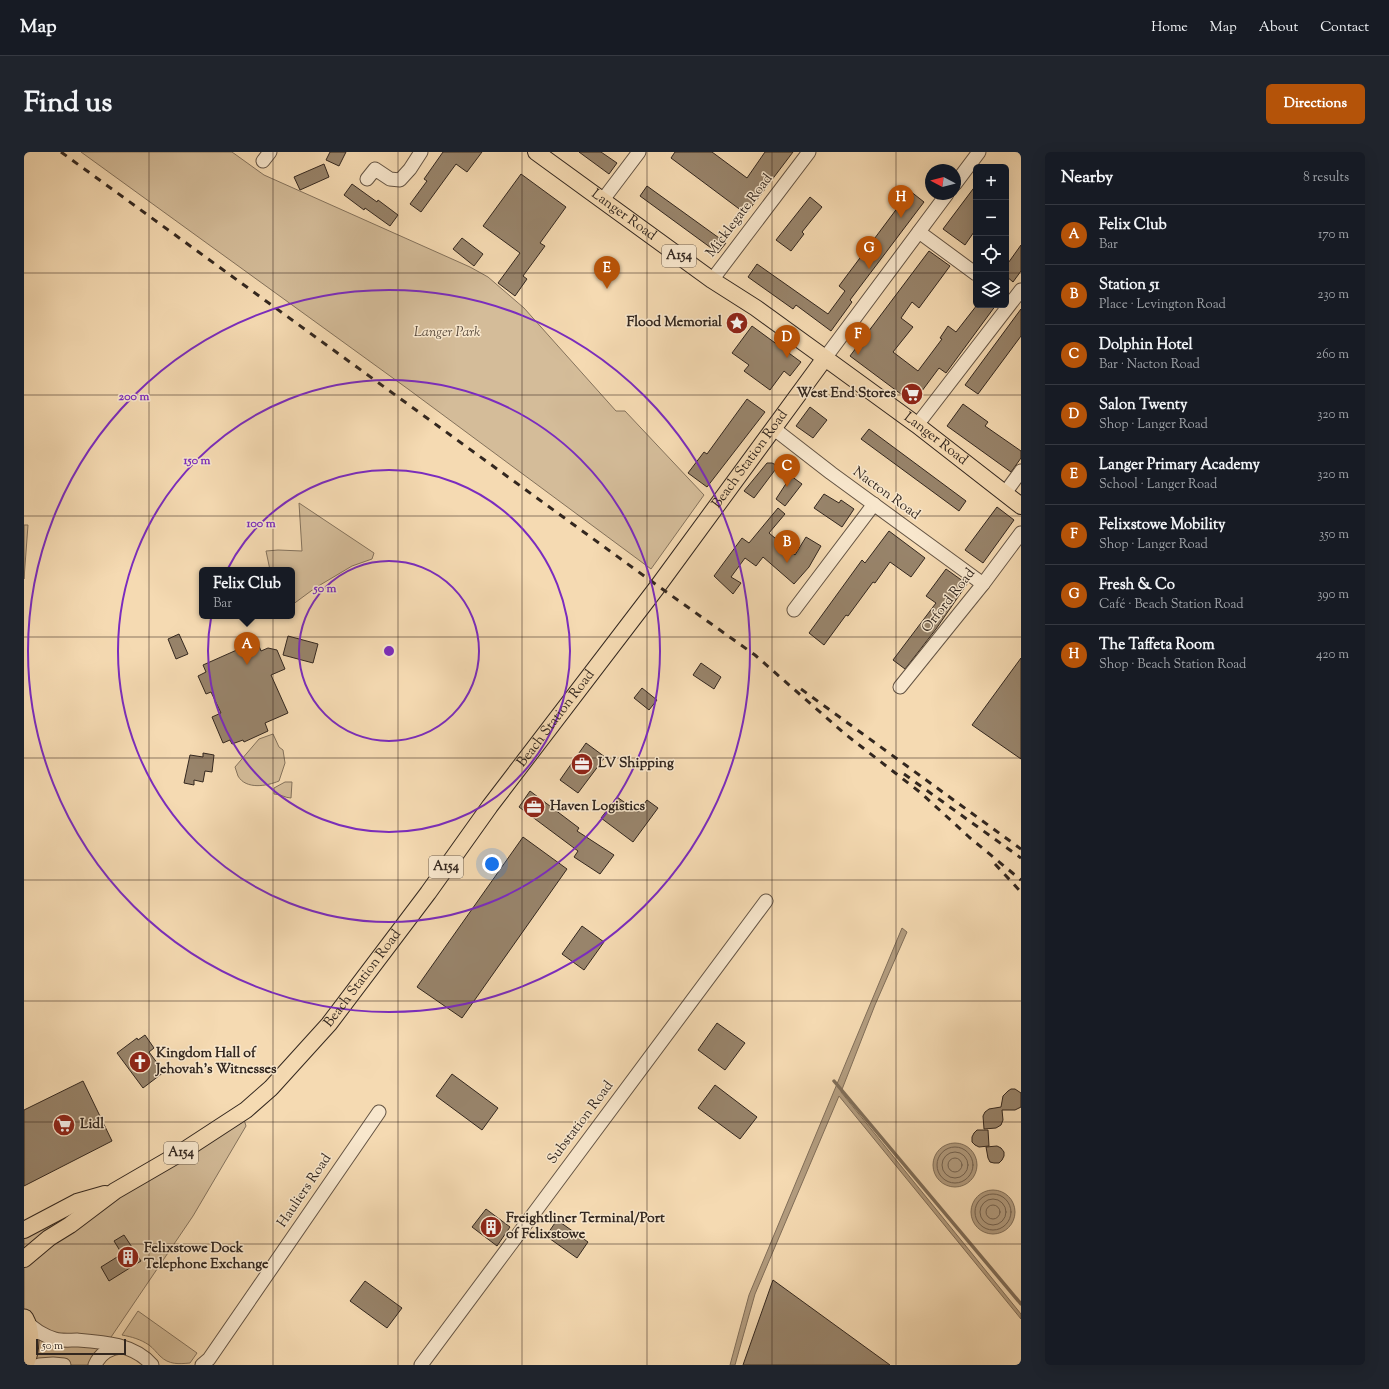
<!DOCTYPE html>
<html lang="en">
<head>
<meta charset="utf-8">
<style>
	body { margin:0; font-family:"Sorts Mill Goudy",serif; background:#20242c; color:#f1f3f6 }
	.controls { position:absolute; right:12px; top:12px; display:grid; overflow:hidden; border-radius:6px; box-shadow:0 4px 16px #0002 }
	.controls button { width:36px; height:36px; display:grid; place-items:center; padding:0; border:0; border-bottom:1px solid #363941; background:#171b24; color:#f1f3f6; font:20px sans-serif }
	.compass { position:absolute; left:901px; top:12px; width:36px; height:36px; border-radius:50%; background:#171b24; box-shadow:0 4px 16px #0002; rotate:277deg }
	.scale { position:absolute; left:12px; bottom:10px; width:90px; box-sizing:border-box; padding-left:4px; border:2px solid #33271f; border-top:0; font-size:11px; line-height:14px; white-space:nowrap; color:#33271f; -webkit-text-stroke:3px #f8e7cd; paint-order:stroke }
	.you { position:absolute; left:468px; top:712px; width:14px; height:14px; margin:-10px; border:3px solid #fff; border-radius:50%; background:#1a73e8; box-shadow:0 0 0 6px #1a73e833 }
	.badge { display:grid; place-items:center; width:26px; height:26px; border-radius:50%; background:#b45309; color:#fff; font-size:13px; font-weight:700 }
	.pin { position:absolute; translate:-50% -33px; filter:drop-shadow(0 1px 2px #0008) }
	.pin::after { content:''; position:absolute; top:21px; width:14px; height:12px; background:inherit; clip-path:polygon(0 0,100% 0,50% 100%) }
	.popup { position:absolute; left:175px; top:415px; width:96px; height:52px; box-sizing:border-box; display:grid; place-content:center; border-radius:6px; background:#171b24; filter:drop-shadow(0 1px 3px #0005); font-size:13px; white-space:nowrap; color:#9ea1a6 }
	.popup b { font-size:15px; color:#f1f3f6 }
	.popup::after { content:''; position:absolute; left:50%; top:100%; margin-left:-8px; border:8px solid transparent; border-top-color:#171b24 }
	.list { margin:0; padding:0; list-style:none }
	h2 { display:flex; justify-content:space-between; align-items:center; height:52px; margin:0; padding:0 16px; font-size:17px }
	h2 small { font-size:13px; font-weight:400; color:#9ea1a6 }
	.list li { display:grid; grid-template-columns:26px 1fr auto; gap:12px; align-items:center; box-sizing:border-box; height:60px; padding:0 16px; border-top:1px solid #363941 }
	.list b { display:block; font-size:15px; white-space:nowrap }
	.list p { margin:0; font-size:13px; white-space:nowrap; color:#9ea1a6 }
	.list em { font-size:13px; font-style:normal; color:#9ea1a6 }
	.icon { flex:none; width:22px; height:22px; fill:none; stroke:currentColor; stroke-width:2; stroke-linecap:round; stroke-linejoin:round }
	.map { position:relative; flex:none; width:997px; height:1213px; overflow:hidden; border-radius:6px }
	header { display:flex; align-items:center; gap:24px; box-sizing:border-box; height:56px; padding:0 20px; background:#171b24; border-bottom:1px solid #363941 }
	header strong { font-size:19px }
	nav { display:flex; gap:22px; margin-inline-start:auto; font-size:14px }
	.intro { display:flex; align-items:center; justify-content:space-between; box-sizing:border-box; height:96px; padding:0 24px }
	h1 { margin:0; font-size:28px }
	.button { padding:10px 18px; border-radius:6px; background:#b45309; color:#fff; font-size:14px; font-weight:700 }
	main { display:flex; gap:24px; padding:0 24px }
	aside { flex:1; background:#171b24; border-radius:6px; box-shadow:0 4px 16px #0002 }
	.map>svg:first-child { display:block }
	.green { fill:#d4bc99; stroke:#84725c }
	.water { fill:#b39d80; stroke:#806e59 }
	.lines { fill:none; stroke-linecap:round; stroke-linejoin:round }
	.shore { stroke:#736250; stroke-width:1 }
	.stream { stroke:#806e59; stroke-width:3.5 }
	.building { fill:#98846b; stroke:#33271f }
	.minor-casing { stroke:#645444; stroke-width:15 }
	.major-casing { stroke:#33271f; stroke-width:18 }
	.highway-casing { stroke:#33271f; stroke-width:21 }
	.minor { stroke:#f8e7cd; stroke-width:13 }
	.major { stroke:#f5dab2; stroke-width:16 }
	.highway { stroke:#f5dab2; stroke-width:19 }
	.rail { stroke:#33271f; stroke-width:3; stroke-dasharray:7 7; stroke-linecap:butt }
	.grid { fill:none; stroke:#33271f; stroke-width:1; stroke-opacity:0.55 }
	.ring { fill:none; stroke:#7b2cbf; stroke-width:2 }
	.labels { text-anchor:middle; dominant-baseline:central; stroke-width:3; stroke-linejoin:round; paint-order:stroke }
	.shield { fill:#f8e7cd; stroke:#6e6153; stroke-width:1 }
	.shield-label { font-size:13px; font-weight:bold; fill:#33271f }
	.street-label { font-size:14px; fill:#33271f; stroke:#f8e7cd }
	.poi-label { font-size:14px; font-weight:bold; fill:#33271f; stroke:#f8e7cd; text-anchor:start }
	.park-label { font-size:14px; font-style:italic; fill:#5b4c3e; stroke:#f8e7cd }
	.centre { fill:#7b2cbf; stroke:#f8e7cd; stroke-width:2 }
	.ring-label { font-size:12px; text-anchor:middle; font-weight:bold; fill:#7b2cbf; stroke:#f8e7cd; stroke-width:3; stroke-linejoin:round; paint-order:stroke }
</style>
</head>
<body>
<header>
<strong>Map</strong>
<nav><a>Home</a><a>Map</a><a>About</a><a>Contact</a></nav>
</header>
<div class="intro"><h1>Find us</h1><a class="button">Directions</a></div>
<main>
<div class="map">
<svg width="997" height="1213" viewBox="0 0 997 1213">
	<rect width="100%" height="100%" fill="#f5dab2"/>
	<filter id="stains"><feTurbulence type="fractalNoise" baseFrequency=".005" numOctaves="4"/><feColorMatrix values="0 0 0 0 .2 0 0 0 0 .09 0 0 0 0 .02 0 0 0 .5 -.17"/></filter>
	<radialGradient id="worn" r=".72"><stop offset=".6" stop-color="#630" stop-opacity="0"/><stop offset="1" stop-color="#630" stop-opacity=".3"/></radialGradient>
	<g class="green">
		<path d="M57 0H208L240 23 446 115 464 125 500 156 592 259H601L680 343 627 417 384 237Z"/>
		<path d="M275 351 350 401 348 407 328 414 291 436 268 453V418H246L242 399 254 398 278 399Z"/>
		<path d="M0 373H4L0 427Z"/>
		<path d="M249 582 255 595 259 598 261 611 255 629C243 634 222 638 214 624 213 621 212 618 211 615L235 587Z"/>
		<path d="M261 630H268L267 646C261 646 257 642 250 642V636Z"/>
		<path d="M218 961 222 974 169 1064 83 1191 66 1213H0V1107Z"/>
		<path d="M45 1064 5 1092 0 1096V1085Z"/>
		<path d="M114 1159 173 1201 166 1211C155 1212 145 1213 136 1204 133 1201 129 1196 125 1193 116 1187 108 1185 98 1183Z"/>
	</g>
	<g class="water">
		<path d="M878 776 883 780 851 853 817 940 997 1162V1167L815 944 731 1142 711 1213H706L725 1143Z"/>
		<circle cx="931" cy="1013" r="22"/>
		<circle cx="969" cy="1060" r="22"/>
	</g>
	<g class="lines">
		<g class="shore">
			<circle cx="931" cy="1013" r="18"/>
			<circle cx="931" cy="1013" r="13"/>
			<circle cx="931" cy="1013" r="7"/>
			<circle cx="969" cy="1060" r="18"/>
			<circle cx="969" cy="1060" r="13"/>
			<circle cx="969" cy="1060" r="7"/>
		</g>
		<path class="stream" d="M810 929 997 1152"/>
	</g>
	<g class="building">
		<path d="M306 0H322L315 14 302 8Z"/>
		<path d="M419 0H458L443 20 432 12 397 60 386 52 403 29 400 27Z"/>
		<path d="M555 0H577L593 11 585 22Z"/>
		<path d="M651 0H688L723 26 741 0H769L722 62 647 6Z"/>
		<path d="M300 12 305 25 276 38 270 25Z"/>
		<path d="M497 22 542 55 516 91 521 94 499 124 503 127 491 144 474 131 496 101 459 74Z"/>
		<path d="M328 32 353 50 354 48 374 63 366 74 341 56 340 58 320 43Z"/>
		<path d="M952 33V77L941 93 919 77Z"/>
		<path d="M623 34 702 91 694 101 616 44Z"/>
		<path d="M886 39 900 50 826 148 828 150 807 179 772 153 769 157 724 125 733 112 804 162 821 139 815 134Z"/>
		<path d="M786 45 798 55 778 80 780 82 767 99 752 88Z"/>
		<path d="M438 86 459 102 450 114 429 97Z"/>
		<path d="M997 93V119L989 130 982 124V114Z"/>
		<path d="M905 99 926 114 895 156 888 150 877 166 889 175 869 200 894 219 918 187 916 186 924 174 932 180 953 153H972L922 221 915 216 889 251 826 204Z"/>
		<path d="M997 157V184L954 242 941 233Z"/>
		<path d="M728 174 777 210 766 224 760 219 746 238 720 219 725 213 708 201Z"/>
		<path d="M723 247 741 260 683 335 664 321 680 300 683 302Z"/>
		<path d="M939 252 964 270 961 274 997 299V306L987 320 923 274Z"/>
		<path d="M786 255 803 268 789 286 772 274Z"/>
		<path d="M845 277 942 349 935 359 837 287Z"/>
		<path d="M743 311H748L754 314 730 346 720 339Z"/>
		<path d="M767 324 778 332 761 354 752 347Z"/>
		<path d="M800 342 815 351 817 348 830 357 818 375 790 356Z"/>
		<path d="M973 355 990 368 959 411 941 398Z"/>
		<path d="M754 356 761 362 745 381 771 403 782 385 797 394 785 415 770 432 739 405 732 414 721 406 707 425 717 431 709 442 690 424 718 386 725 391Z"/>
		<path d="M865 379 901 406 887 425 866 410 851 431 849 430 824 464 822 463 800 493 785 481 838 408 841 411Z"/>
		<path d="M922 417 943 432 912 477 881 517 869 508 912 451 902 444Z"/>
		<path d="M155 482 164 502 152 507 144 487Z"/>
		<path d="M264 484 294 492 289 511 259 503Z"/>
		<path d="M233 489 237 499 244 496 253 498 261 517 247 523 264 561 241 571 244 579 220 590 219 588 208 592 206 588 199 591 188 565 197 561 187 540 182 542 174 524 182 520 179 513Z"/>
		<path d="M997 506V607L948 573Z"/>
		<path d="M677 511 697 525 690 537 669 523Z"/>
		<path d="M618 536 633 548 625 558 610 546Z"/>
		<path d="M562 591 581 605 554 641 536 628Z"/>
		<path d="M179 601 190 603 188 620 181 619 179 630 170 628V633L160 631 166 603 179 605Z"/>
		<path d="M506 639 555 676 553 679 590 703 576 722 550 705 554 699 495 655Z"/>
		<path d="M593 645 614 660 623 648 634 656 609 690 577 666Z"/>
		<path d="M499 685 543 717 438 866 393 835Z"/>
		<path d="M558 774 580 790 560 818 538 802Z"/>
		<path d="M693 871 721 891 701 918 674 898Z"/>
		<path d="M121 883 130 896 125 900 140 920 119 936 93 901 113 886 114 888Z"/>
		<path d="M428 922 474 956 458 978 412 944Z"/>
		<path d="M59 929 88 989 0 1034V958Z"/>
		<path d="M691 933 733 965 716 987 674 956Z"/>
		<path d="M987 937H991L997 941V955L991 958H978L979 968 977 973 972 976 960 977 959 964 961 960 965 957 977 955 979 944 984 939Z"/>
		<path d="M953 978H964L965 994 955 995 951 993 948 990V985L950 981Z"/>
		<path d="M973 994 977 996 980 1000V1004L978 1008 975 1011H970L966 1010 964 1006 962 995Z"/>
		<path d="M462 1057 486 1075 473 1094 448 1075Z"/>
		<path d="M533 1068 564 1090 553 1106 522 1084Z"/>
		<path d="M100 1083 117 1109 85 1129 77 1115 98 1102 90 1089Z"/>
		<path d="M749 1128 866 1213H719Z"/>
		<path d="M341 1129 378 1156 363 1176 326 1149Z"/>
	</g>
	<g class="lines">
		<g class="minor-casing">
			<g id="minor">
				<path d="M239 9 246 0"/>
				<path d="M343 27 351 17 366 27 376 28 386 17 397 0"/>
				<path d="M931 32 955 0"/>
				<path d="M578 49 615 0"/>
				<path d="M895 80 952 122"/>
				<path d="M688 128 785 0"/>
				<path d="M801 206 923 42"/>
				<path d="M893 273 997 138"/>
				<path d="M749 276 807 321 959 432"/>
				<path d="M981 341 997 319"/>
				<path d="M770 458 850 352"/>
				<path d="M876 535 959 432 997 381"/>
				<path d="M2 1170C11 1177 19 1184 31 1187 38 1189 46 1188 53 1188 79 1190 110 1192 128 1213"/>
				<path d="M15 1213 29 1212 40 1213"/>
				<path d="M71 1213C76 1202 85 1196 97 1195"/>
				<path d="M178 1213 185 1207 355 960"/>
				<path d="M397 1213 742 749"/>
			</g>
		</g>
		<g class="major-casing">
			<g id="major">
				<path id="s1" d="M512 0 688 128 732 156 801 206 893 273 997 354"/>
				<path d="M0 1078 53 1050 81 1042"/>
				<path id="s2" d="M0 1107 25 1086 46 1073 91 1039 153 1003 222 958 247 936 305 872 404 741 466 654 634 434 801 206"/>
			</g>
		</g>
		<g class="highway-casing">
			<path id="highway" d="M0 1167C7 1179 6 1200 0 1212"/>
		</g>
		<use href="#minor" class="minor"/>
		<use href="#major" class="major"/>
		<use href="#highway" class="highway"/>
		<g class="rail">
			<path d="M37 0 634 434 731 503 821 582 897 641 945 685 997 728"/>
			<path d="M777 537 997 697"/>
			<path d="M880 622 997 706"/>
			<path d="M971 712 997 740"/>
		</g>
	</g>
	<path class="grid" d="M125 0V1213M249 0V1213M374 0V1213M498 0V1213M623 0V1213M748 0V1213M872 0V1213M0 121H952M982 121H997M0 243H997M0 364H997M0 485H997M0 606H997M0 728H997M0 849H997M0 970H997M0 1092H997"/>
	<g class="ring">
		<circle cx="365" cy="499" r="90"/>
		<circle cx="365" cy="499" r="181"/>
		<circle cx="365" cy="499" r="271"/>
		<circle cx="365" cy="499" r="361"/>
	</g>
	<defs>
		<g id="sight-disc" transform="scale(1.15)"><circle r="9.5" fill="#8f2418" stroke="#f8e7cd"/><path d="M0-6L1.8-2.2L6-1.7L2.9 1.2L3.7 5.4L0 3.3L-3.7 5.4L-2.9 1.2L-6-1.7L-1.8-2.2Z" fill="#fff"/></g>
		<g id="supermarket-disc" transform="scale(1.15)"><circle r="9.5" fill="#8f2418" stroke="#f8e7cd"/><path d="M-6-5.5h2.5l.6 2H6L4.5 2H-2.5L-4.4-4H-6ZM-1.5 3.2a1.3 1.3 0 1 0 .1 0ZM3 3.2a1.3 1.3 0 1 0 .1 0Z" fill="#fff"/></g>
		<g id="office-disc" transform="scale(1.15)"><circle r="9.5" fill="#8f2418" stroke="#f8e7cd"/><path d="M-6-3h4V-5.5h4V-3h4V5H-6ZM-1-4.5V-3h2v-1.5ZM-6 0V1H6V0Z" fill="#fff"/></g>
		<g id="church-disc" transform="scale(1.15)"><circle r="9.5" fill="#8f2418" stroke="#f8e7cd"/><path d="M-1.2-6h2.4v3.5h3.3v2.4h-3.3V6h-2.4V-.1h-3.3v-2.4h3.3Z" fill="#fff"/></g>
		<g id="building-disc" transform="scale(1.15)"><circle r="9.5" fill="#8f2418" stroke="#f8e7cd"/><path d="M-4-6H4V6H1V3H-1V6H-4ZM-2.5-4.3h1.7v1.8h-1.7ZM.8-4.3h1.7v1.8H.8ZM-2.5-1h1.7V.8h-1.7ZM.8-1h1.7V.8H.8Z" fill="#fff"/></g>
	</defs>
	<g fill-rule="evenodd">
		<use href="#sight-disc" x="713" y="171"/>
		<use href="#supermarket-disc" x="888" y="242"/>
		<use href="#office-disc" x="558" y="612"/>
		<use href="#office-disc" x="510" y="655"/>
		<use href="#church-disc" x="116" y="910"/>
		<use href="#supermarket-disc" x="40" y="973"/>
		<use href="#building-disc" x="467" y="1075"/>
		<use href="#building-disc" x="104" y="1105"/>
	</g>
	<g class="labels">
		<g class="shield">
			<rect x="638" y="93" width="34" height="22" rx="3"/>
			<rect x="405" y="704" width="34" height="22" rx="3"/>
			<rect x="140" y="990" width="34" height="22" rx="3"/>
		</g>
		<g class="shield-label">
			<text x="655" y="104">A154</text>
			<text x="422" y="715">A154</text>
			<text x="157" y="1001">A154</text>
		</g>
		<g class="street-label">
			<text stroke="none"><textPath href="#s1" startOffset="108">Langer Road</textPath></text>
			<text transform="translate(716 64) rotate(-53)">Micklegate Road</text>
			<text stroke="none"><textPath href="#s1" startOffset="492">Langer Road</textPath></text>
			<text stroke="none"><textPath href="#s2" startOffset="1092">Beach Station Road</textPath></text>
			<text transform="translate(862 342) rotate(36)">Nacton Road</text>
			<text transform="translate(925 449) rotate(-52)">Orford Road</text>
			<text stroke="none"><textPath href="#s2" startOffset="768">Beach Station Road</textPath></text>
			<text stroke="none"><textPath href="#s2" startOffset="444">Beach Station Road</textPath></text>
			<text transform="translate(557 971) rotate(-53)">Substation Road</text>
			<text transform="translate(281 1039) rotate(-56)">Hauliers Road</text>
		</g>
		<g class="poi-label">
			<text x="698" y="171" text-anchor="end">Flood Memorial</text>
			<text x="872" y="242" text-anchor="end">West End Stores</text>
			<text x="574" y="612">LV Shipping</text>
			<text x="526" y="655">Haven Logistics</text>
			<text x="132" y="902">Kingdom Hall of<tspan x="132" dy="16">Jehovah's Witnesses</tspan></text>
			<text x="56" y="973">Lidl</text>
			<text x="482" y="1067">Freightliner Terminal/Port<tspan x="482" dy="16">of Felixstowe</tspan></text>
			<text x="120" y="1097">Felixstowe Dock<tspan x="120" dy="16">Telephone Exchange</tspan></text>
		</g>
		<g class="park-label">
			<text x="423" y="181">Langer Park</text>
		</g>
	</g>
	<circle cx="365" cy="499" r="6" class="centre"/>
	<g class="ring-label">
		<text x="110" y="248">200 m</text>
		<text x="173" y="312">150 m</text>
		<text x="237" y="375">100 m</text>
		<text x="301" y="440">50 m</text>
	</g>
	<rect width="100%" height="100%" filter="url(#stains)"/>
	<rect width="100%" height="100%" fill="url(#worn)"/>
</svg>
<div class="controls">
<button>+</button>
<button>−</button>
<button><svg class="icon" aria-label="locate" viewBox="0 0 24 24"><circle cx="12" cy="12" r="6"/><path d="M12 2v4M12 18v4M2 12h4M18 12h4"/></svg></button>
<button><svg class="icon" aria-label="layers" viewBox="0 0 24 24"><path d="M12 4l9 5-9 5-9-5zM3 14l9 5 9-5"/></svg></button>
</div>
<svg class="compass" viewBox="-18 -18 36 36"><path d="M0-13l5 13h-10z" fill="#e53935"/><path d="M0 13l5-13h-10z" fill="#9ea1a6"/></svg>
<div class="scale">50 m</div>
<div class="you"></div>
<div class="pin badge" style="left:223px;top:513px">A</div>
<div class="popup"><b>Felix Club</b>Bar</div>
<div class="pin badge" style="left:763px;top:411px">B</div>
<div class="pin badge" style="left:763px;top:335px">C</div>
<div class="pin badge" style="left:763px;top:206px">D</div>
<div class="pin badge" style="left:583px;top:137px">E</div>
<div class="pin badge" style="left:834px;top:203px">F</div>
<div class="pin badge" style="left:845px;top:117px">G</div>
<div class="pin badge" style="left:877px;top:66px">H</div>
</div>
<aside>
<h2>Nearby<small>8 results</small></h2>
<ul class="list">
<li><span class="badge">A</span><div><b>Felix Club</b><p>Bar</p></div><em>170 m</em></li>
<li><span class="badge">B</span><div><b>Station 51</b><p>Place · Levington Road</p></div><em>230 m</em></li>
<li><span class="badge">C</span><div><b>Dolphin Hotel</b><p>Bar · Nacton Road</p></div><em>260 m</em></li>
<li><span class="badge">D</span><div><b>Salon Twenty</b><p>Shop · Langer Road</p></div><em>320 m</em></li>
<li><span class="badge">E</span><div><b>Langer Primary Academy</b><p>School · Langer Road</p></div><em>320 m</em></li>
<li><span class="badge">F</span><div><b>Felixstowe Mobility</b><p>Shop · Langer Road</p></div><em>350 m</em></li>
<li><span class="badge">G</span><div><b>Fresh &amp; Co</b><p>Café · Beach Station Road</p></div><em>390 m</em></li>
<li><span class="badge">H</span><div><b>The Taffeta Room</b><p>Shop · Beach Station Road</p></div><em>420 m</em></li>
</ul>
</aside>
</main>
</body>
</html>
